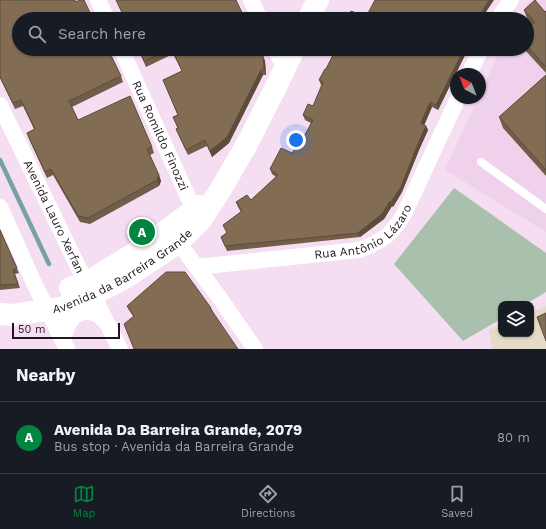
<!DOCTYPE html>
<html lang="en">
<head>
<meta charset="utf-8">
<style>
	body { margin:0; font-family:"Work Sans",sans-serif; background:#242831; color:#f1f3f6 }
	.controls { position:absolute; right:12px; bottom:12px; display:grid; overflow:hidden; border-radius:8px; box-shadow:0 1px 3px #0004 }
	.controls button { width:36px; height:36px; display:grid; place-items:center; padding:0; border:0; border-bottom:1px solid #363941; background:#171b24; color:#f1f3f6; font:20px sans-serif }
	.compass { position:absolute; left:450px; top:68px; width:36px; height:36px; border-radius:50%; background:#171b24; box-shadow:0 1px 3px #0004; rotate:318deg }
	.scale { position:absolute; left:12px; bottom:10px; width:108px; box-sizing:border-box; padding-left:4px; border:2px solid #1f161e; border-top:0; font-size:11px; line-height:14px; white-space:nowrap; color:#1f161e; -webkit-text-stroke:3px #f5ddf2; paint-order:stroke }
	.you { position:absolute; left:296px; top:140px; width:14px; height:14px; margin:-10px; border:3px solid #fff; border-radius:50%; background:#1a73e8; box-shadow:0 0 0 6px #1a73e833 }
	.badge { display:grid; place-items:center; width:26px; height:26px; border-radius:50%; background:#01843f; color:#fff; font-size:13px; font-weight:700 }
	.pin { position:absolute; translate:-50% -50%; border:2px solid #fff; box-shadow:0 1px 4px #0006 }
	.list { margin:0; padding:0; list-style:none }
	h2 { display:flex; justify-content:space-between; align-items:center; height:52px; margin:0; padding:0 16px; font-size:17px }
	h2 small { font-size:13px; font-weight:400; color:#9ea1a6 }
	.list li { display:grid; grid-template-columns:26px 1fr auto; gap:12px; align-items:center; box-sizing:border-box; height:72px; padding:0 16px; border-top:1px solid #363941 }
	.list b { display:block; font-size:15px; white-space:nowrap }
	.list p { margin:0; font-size:13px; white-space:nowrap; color:#9ea1a6 }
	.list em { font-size:13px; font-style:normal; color:#9ea1a6 }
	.icon { flex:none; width:22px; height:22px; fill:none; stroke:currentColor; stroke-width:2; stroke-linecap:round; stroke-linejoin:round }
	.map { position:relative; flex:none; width:546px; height:349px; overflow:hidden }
	.search { position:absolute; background:#171b24; box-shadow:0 1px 3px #0004; left:12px; right:12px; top:12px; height:44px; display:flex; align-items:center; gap:10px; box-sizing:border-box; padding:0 14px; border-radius:22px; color:#9ea1a6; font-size:15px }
	.sheet { height:124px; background:#171b24 }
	nav { display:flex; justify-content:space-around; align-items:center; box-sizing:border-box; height:56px; border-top:1px solid #363941; background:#171b24; font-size:11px; color:#9ea1a6 }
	nav a { display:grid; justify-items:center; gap:2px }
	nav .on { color:#01843f }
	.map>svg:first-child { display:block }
	.built { fill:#efd1ec }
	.education { fill:#e5dac6 }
	.green { fill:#a9c1ac }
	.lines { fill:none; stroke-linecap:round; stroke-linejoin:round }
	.stream { stroke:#77a1a4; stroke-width:4.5 }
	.lane { stroke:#fff; stroke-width:8 }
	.street { stroke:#fff; stroke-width:16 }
	.secondary { stroke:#fff; stroke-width:22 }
	.wall { fill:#715d48 }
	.shaded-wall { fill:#5c4c3b }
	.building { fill:#836c54; stroke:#5c4c3b }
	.labels { text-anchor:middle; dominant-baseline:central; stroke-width:3; stroke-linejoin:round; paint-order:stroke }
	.street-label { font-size:12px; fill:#1f161e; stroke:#f5ddf2 }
</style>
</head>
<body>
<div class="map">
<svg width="546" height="349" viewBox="0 0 546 349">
	<rect width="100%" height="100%" fill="#f5ddf2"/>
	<path class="built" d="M531 0H546V232L445 170 478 98H480V94L501 49H527V19H518L525 7Z"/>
	<path class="education" d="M546 306V349H492L489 330 501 325V334H531V313Z"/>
	<path class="green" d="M454 188 546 253V292L526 304H501V319L463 341 394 264Z"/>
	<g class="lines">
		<path class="stream" d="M0 160 49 264"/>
		<path class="lane" d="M481 162 546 209"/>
		<g class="street">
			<path d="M98 0 107 19"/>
			<path d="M251 0 260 19"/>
			<path d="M498 19 511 0"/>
			<path id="s1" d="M121 49 194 210 199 218"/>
			<path d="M275 49 285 69"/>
			<path d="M469 74 481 49"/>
			<path id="s2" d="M0 105 86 283 96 293 98 305 120 349"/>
			<path d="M0 207 34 283 67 349"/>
			<path d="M172 234 219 297 255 349"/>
			<path id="s3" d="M197 267 359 250C383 241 393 234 405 212L458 98"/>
			<path d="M63 339C67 324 74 308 93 313 98 314 102 319 106 322"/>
		</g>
		<g class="secondary">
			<path d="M308 19 318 0"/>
			<path d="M70 288 86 283 143 248 199 206"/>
			<path id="s4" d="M0 314 12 315 61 308 96 293 125 278 178 243 201 220 221 189 247 144 275 89 294 49"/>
		</g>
	</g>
	<g class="wall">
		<path d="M0 0 121 76 123 82 72 107 78 120 152 147 154 153 150 155 161 181 159 186 90 224 80 222 53 175 47 178 29 139 27 133 34 129 23 106 15 109 0 78Z"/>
		<path d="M524 10 546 11V73L524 49H527V28L531 24 528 21Z"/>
		<path d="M138 49H260L265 61 266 75H263L229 143 212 157 207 146 188 155 176 129 178 128 173 117 178 115 163 80 182 71 173 54 146 67Z"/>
		<path d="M336 49H468L438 110 432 107 424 125 426 126 428 130 419 150 402 192 393 207 392 206 384 219 360 237 227 251 221 237 226 233 241 212 238 207 236 202 251 200 276 177 272 174 270 169 292 153 299 146 311 123 305 120 303 115 313 106 322 85H321L319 80 326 69Z"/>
		<path d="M546 75V176L503 128 499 117Z"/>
		<path d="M0 230 19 273 15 274 20 288 0 290Z"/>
		<path d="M127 306 211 308 213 312 133 316 129 310Z"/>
	</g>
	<g class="shaded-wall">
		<path d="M489 0H494L486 12 482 19H478L484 8Z"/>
		<path d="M464 49H468L438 110 436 105Z"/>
		<path d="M263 56 265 61 266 75 264 69Z"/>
		<path d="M261 70 263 75 229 143 212 157 210 151Z"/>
		<path d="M430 102 432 107 423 128 421 123Z"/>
		<path d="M426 126 428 130 419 150 402 192 393 207 391 202Z"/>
		<path d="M159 175 161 181 159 186 157 180Z"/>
		<path d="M390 201 392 206 384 219 360 237 358 233Z"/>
	</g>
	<g class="building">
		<path d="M0 0H75L76 2 79 0H84L93 19H19V49H108L121 76 69 101 78 120 130 96 152 147 147 149 159 175 157 180 88 218 78 216 51 169 45 172 27 133 35 129 21 100 13 103 0 77Z"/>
		<path d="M116 0H236L245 19H125Z"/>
		<path d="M375 0H489L484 8 478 19H347L351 11 366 17Z"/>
		<path d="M535 0 545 12 546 11V67L527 46V28L535 22 524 10Z"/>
		<path d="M139 49H171L144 61Z"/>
		<path d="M172 49H260L263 56 264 69 261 70 227 137 210 151 205 140 186 150 176 129 178 128 173 117 178 115 163 80 182 71Z"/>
		<path d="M336 49H464L436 105 430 102 421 123 426 126 417 146 401 187 391 202 390 201 382 214 358 233 225 246 221 237 227 233 223 225 242 211 236 202 247 195 251 200 278 175 270 169 281 148 292 153 297 146H299L313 120 303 115 308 104 313 106 323 82 319 80 325 69H326Z"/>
		<path d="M546 75V170L499 117Z"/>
		<path d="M0 230 17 268 13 270 18 284 0 285Z"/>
		<path d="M166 272H185L211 308H210L238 349H134L124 324 134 316 127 306Z"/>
		<path d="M546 313V341L537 317Z"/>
	</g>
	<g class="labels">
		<g class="street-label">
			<text stroke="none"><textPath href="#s1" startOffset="95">Rua Romildo Finozzi</textPath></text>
			<text stroke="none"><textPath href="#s2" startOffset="124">Avenida Lauro Xerfan</textPath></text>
			<text stroke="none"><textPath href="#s3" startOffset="175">Rua Antônio Lázaro</textPath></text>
			<text stroke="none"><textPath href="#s4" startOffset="133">Avenida da Barreira Grande</textPath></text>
		</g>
	</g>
</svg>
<div class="controls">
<button><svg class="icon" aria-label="layers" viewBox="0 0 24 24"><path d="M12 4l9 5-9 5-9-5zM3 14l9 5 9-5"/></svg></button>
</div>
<svg class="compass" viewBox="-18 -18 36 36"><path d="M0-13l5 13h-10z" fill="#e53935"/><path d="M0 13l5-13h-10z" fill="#9ea1a6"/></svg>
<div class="scale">50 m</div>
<div class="you"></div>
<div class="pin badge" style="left:142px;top:232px">A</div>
<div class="search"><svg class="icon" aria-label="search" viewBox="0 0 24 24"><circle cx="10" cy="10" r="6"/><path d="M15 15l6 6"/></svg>Search here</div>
</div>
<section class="sheet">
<h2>Nearby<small></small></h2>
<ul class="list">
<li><span class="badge">A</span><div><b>Avenida Da Barreira Grande, 2079</b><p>Bus stop · Avenida da Barreira Grande</p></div><em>80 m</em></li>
</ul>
</section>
<nav>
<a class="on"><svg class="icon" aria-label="map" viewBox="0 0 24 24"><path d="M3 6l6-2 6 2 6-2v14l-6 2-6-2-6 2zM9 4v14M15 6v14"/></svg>Map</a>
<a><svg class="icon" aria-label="directions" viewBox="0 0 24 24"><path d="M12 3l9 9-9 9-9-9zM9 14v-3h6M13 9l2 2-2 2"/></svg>Directions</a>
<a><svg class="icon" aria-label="saved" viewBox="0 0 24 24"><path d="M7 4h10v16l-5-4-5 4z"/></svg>Saved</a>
</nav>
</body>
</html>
